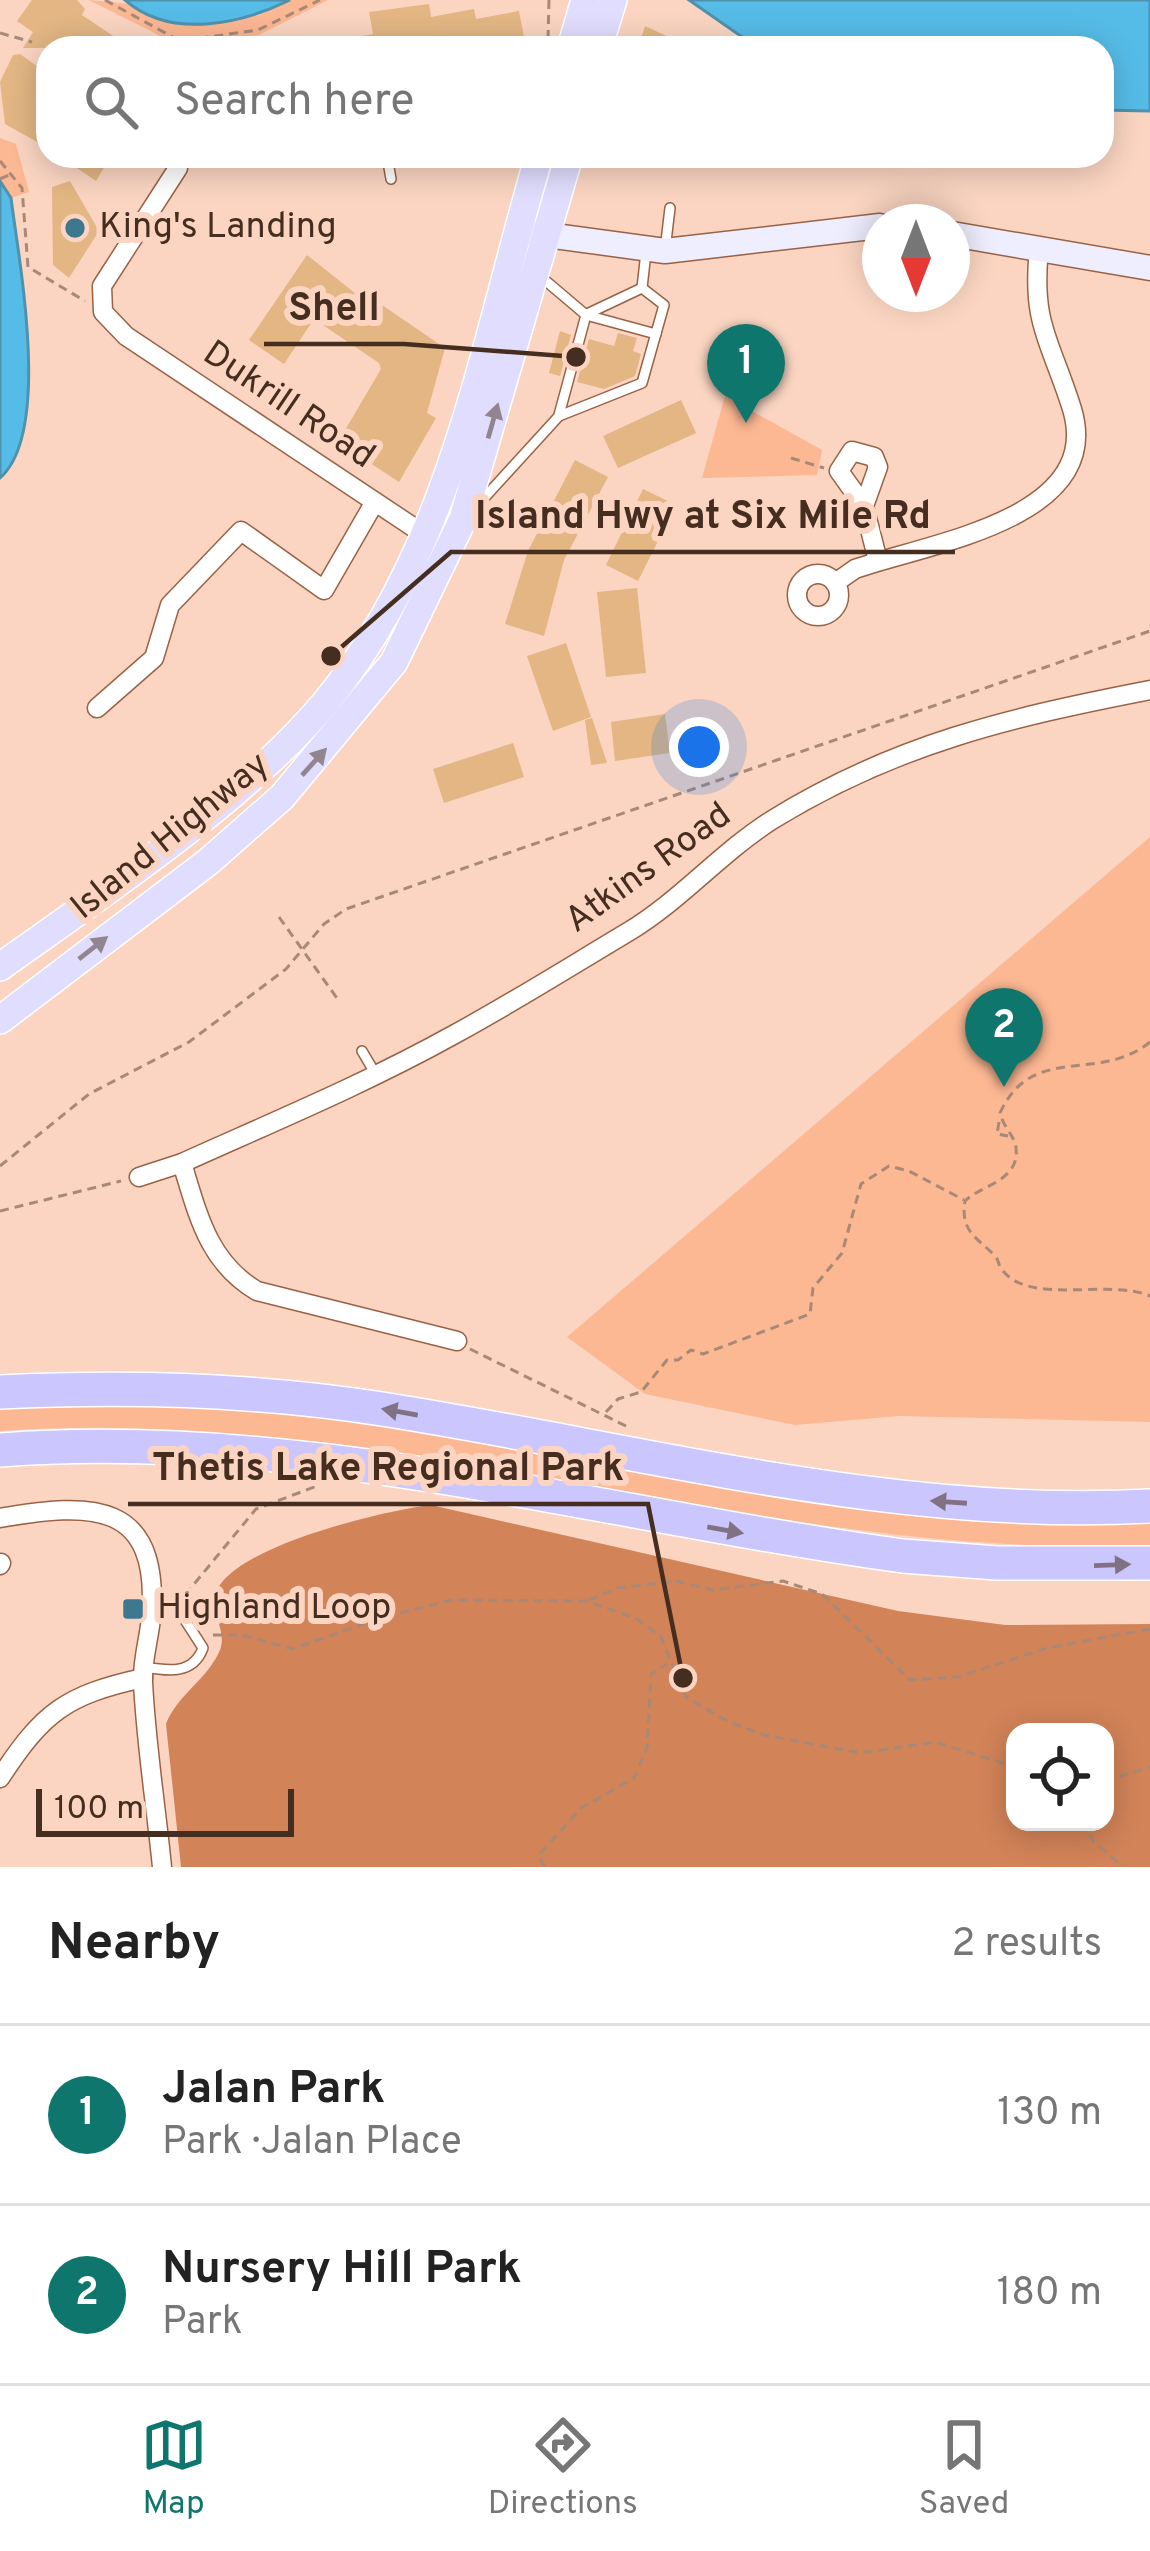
<!DOCTYPE html>
<html lang="en">
<head>
<meta charset="utf-8">
<style>
	body { margin:0; font-family:Overpass,sans-serif; background:#f2f2f2; color:#222 }
	.controls { position:absolute; right:36px; bottom:36px; display:grid; overflow:hidden; border-radius:24px; box-shadow:0 6px 30px #0003 }
	.controls button { width:108px; height:108px; display:grid; place-items:center; padding:0; border:0; border-bottom:3px solid #e0e0e0; background:#fff; color:#222; font:60px sans-serif }
	.compass { position:absolute; left:862px; top:204px; width:108px; height:108px; border-radius:50%; background:#fff; box-shadow:0 6px 30px #0003; rotate:180deg }
	.scale { position:absolute; left:36px; bottom:30px; width:258px; box-sizing:border-box; padding-left:12px; border:6px solid #452d20; border-top:0; font-size:33px; line-height:42px; white-space:nowrap; color:#452d20; -webkit-text-stroke:9px #fbd5c2; paint-order:stroke }
	.you { position:absolute; left:699px; top:747px; width:42px; height:42px; margin:-30px; border:9px solid #fff; border-radius:50%; background:#1a73e8; box-shadow:0 0 0 18px #1a73e833 }
	.badge { display:grid; place-items:center; width:78px; height:78px; border-radius:50%; background:#0f766e; color:#fff; font-size:39px; font-weight:700 }
	.pin { position:absolute; translate:-50% -99px; filter:drop-shadow(0 3px 6px #0008) }
	.pin::after { content:''; position:absolute; top:63px; width:42px; height:36px; background:inherit; clip-path:polygon(0 0,100% 0,50% 100%) }
	.list { margin:0; padding:0; list-style:none }
	h2 { display:flex; justify-content:space-between; align-items:center; height:156px; margin:0; padding:0 48px; font-size:51px }
	h2 small { font-size:39px; font-weight:400; color:#767676 }
	.list li { display:grid; grid-template-columns:78px 1fr auto; gap:36px; align-items:center; box-sizing:border-box; height:180px; padding:0 48px; border-top:3px solid #e0e0e0 }
	.list b { display:block; font-size:45px; white-space:nowrap }
	.list p { margin:0; font-size:39px; white-space:nowrap; color:#767676 }
	.list em { font-size:39px; font-style:normal; color:#767676 }
	.icon { flex:none; width:66px; height:66px; fill:none; stroke:currentColor; stroke-width:2; stroke-linecap:round; stroke-linejoin:round }
	.map { position:relative; flex:none; width:1150px; height:1867px; overflow:hidden }
	.search { position:absolute; background:#fff; box-shadow:0 6px 30px #0003; left:36px; right:36px; top:36px; height:132px; display:flex; align-items:center; gap:30px; box-sizing:border-box; padding:0 42px; border-radius:36px; color:#767676; font-size:45px }
	.sheet { height:516px; background:#fff }
	nav { display:flex; justify-content:space-around; align-items:center; box-sizing:border-box; height:168px; border-top:3px solid #e0e0e0; background:#fff; font-size:33px; color:#767676 }
	nav a { display:grid; justify-items:center; gap:6px }
	nav .on { color:#0f766e }
	.map>svg:first-child { display:block }
	.green { fill:#fcb793 }
	.forest { fill:#d28358; fill-rule:evenodd }
	.water { fill:#55bce7; stroke:#5091ab; stroke-width:3 }
	.building { fill:#e3b684 }
	.lines { fill:none; stroke-linecap:round; stroke-linejoin:round }
	.service-casing { stroke:#996244; stroke-width:12 }
	.minor-casing { stroke:#996244; stroke-width:21 }
	.secondary-casing { stroke:#996244; stroke-width:27 }
	.primary-casing { stroke:#fff; stroke-width:30 }
	.motorway-casing { stroke:#fff; stroke-width:36 }
	.path { stroke:#a88978; stroke-width:3; stroke-dasharray:9 6; stroke-linecap:butt }
	.service { stroke:#fff; stroke-width:9 }
	.minor { stroke:#fff; stroke-width:18 }
	.secondary { stroke:#efeefe; stroke-width:24 }
	.primary { stroke:#e0ddfe; stroke-width:27 }
	.motorway { stroke:#cbc6fd; stroke-width:33 }
	.oneway { fill:#92858f }
	.oneway2 { fill:#817283 }
	.poi-dot { fill:#3d7790; stroke:#fbd5c2; stroke-width:4.5 }
	.labels { text-anchor:middle; dominant-baseline:central; stroke-width:12; stroke-linejoin:round; paint-order:stroke }
	.poi-label { font-size:36px; fill:#452d20; stroke:#fbd5c2; text-anchor:start }
	.street-label { font-size:36px; fill:#452d20; stroke:#fbd5c2 }
	.leader { fill:none; stroke:#452d20; stroke-width:4.5 }
	.callout-dot { fill:#452d20; stroke:#fbd5c2; stroke-width:4.5 }
	.callout-label { font-size:39px; text-anchor:middle; font-weight:bold; fill:#452d20; stroke:#fbd5c2; stroke-width:12; stroke-linejoin:round; paint-order:stroke }
</style>
</head>
<body>
<div class="map">
<svg width="1150" height="1867" viewBox="0 0 1150 1867">
	<rect width="100%" height="100%" fill="#fbd5c2"/>
	<g class="green">
		<path d="M89 0 257 16 290 0H328L259 35 174 43Z"/>
		<path d="M0 138 16 144 29 192 11 198 0 181Z"/>
		<path d="M725 396 822 450 817 475 702 478Z"/>
		<path d="M1150 837V1422L898 1416 795 1425 645 1394 567 1337Z"/>
		<path d="M228 1405 1150 1520V1545C761 1562 390 1403 0 1431V1406Z"/>
	</g>
	<path class="forest" d="M431 1505 898 1611 1005 1625 1150 1624V1867H181L166 1724C177 1695 208 1679 220 1650 227 1631 211 1614 215 1596 226 1547 387 1510 431 1505ZM1015 1732H1105V1822H1015Z"/>
	<g class="water">
		<path d="M125 0H290C241 24 171 40 125 0Z"/>
		<path d="M689 0H1150V111L1102 110V48H758Z"/>
		<path d="M0 181 11 198C19 262 52 432 0 478Z"/>
	</g>
	<g class="building">
		<path d="M32 0H77L85 9 82 15 131 48H23L33 32 17 21Z"/>
		<path d="M429 4 431 17 474 9 476 19 519 11 526 48H334L333 41 373 34 369 12Z"/>
		<path d="M645 26 686 45 685 48H638Z"/>
		<path d="M20 54 48 74V148L5 124 0 82 13 55Z"/>
		<path d="M59 156H111L96 181Z"/>
		<path d="M70 181 99 231 69 278 53 265 52 187Z"/>
		<path d="M307 255 375 309 379 303 445 348 427 413 436 418 399 482 338 442 381 369 379 363 314 319 284 364 249 340Z"/>
		<path d="M560 331 571 335 560 376 549 373Z"/>
		<path d="M618 333 637 338 633 351 641 354 635 376 604 389 577 382 589 339 614 346Z"/>
		<path d="M681 400 696 433 618 468 603 436Z"/>
		<path d="M575 460 608 477 564 560 544 636 505 624 528 551Z"/>
		<path d="M643 489 676 505 638 581 606 565Z"/>
		<path d="M637 588 646 673 606 677 597 592Z"/>
		<path d="M566 643 591 717 553 731 527 656Z"/>
		<path d="M665 714 670 753 615 761 611 722Z"/>
		<path d="M592 718 607 763 591 765 585 720Z"/>
		<path d="M513 743 524 777 444 803 433 769Z"/>
	</g>
	<g class="lines">
		<g class="service-casing">
			<g id="service">
				<path d="M387 156 391 179"/>
				<path d="M665 250 670 208"/>
				<path d="M540 276 586 315 559 415"/>
				<path d="M642 288 646 252"/>
				<path d="M587 314 642 288"/>
				<path d="M586 315 656 334"/>
				<path d="M475 508 559 416 642 383 664 305 642 288"/>
				<path d="M362 1051 375 1073"/>
				<path d="M144 1667C168 1671 193 1675 203 1648L174 1603 152 1590"/>
			</g>
		</g>
		<g class="minor-casing">
			<g id="minor">
				<path d="M178 168 102 286 103 312 126 336 431 539"/>
				<path d="M864 506 878 467 874 457 852 451 839 471 864 506 878 561"/>
				<circle cx="818" cy="595" r="21"/>
				<path d="M835 583 855 569C929 543 1105 519 1072 409 1051 341 1031 325 1039 249"/>
				<path d="M97 708 154 658 170 605 241 531 324 590 373 505"/>
				<path d="M182 1163C198 1215 208 1262 257 1291L457 1341"/>
				<path d="M139 1177 182 1163C273 1122 367 1083 455 1034 514 1002 571 966 628 932 680 901 720 853 772 820 895 744 1011 717 1150 690"/>
				<path d="M0 1518C91 1502 161 1500 151 1618 149 1639 142 1661 143 1682 146 1744 156 1806 162 1867"/>
				<path d="M0 1565 1 1563"/>
				<path d="M0 1778C43 1712 66 1695 143 1678"/>
			</g>
		</g>
		<g class="secondary-casing">
			<g id="secondary">
				<path d="M532 233 665 251 880 226"/>
				<path d="M952 234 1150 268"/>
			</g>
		</g>
		<g class="primary-casing">
			<g id="primary">
				<path d="M571 48 585 0"/>
				<path d="M598 48 613 0"/>
				<path d="M0 967C102 894 245 799 325 703 452 550 484 342 539 156"/>
				<path d="M0 1020 208 862 282 797 394 662 463 519 569 156"/>
			</g>
		</g>
		<g class="motorway-casing">
			<g id="motorway">
				<path d="M0 1392C129 1386 255 1389 382 1409 637 1449 890 1520 1150 1506"/>
				<path d="M0 1450C306 1427 602 1515 903 1556L997 1563H1150"/>
			</g>
		</g>
		<g class="path">
			<path d="M105 0 180 41 258 30 320 0"/>
			<path d="M0 33 32 42"/>
			<path d="M548 39 549 0"/>
			<path d="M0 161 22 188 28 267 85 301"/>
			<path d="M0 179 9 175"/>
			<path d="M791 458 824 468"/>
			<path d="M279 917 339 1001"/>
			<path d="M1150 1042C1099 1084 1032 1042 1000 1113 1003 1127 1015 1136 1016 1148 1020 1181 981 1185 965 1201 960 1232 977 1237 994 1255 1000 1261 997 1264 1003 1271 1032 1306 1108 1278 1150 1296"/>
			<path d="M999 1122 997 1134 1008 1136"/>
			<path d="M0 1166 89 1094 189 1042 286 969 324 924 346 909 1150 631"/>
			<path d="M0 1211 121 1181"/>
			<path d="M470 1349 628 1427"/>
			<path d="M606 1412 618 1399 641 1392 667 1360H678L691 1350 703 1354 810 1314 813 1288 842 1253 861 1184 889 1166 909 1171 964 1200"/>
			<path d="M185 1595 256 1509 317 1486"/>
			<path d="M589 1600 618 1588 676 1581 713 1590 783 1581 822 1594 910 1680 958 1677 1047 1648 1150 1629"/>
			<path d="M213 1635H241L293 1649 380 1618 452 1600 587 1601 637 1619 661 1637 686 1697 727 1721 764 1735 861 1753 936 1742 1015 1767"/>
			<path d="M1105 1781 1150 1767"/>
			<path d="M1082 1822 1094 1842 1123 1867"/>
			<path d="M544 1867 539 1855 581 1808 634 1778 647 1748 651 1674 667 1664"/>
		</g>
		<use href="#service" class="service"/>
		<use href="#minor" class="minor"/>
		<use href="#secondary" class="secondary"/>
		<use href="#primary" class="primary"/>
		<use href="#motorway" class="motorway"/>
	</g>
	<defs><path id="oneway-solid" d="M-6-.8H1V-3.2L6.5 0L1 3.2V.8H-6Z" transform="scale(3)"/></defs>
	<g class="oneway">
		<use href="#oneway-solid" transform="translate(493 421) rotate(-74)"/>
		<use href="#oneway-solid" transform="translate(314 762) rotate(-48)"/>
		<use href="#oneway-solid" transform="translate(93 948) rotate(-38)"/>
	</g>
	<g class="oneway2">
		<use href="#oneway-solid" transform="translate(400 1412) rotate(-170)"/>
		<use href="#oneway-solid" transform="translate(949 1502) rotate(-176)"/>
		<use href="#oneway-solid" transform="translate(725 1530) rotate(10)"/>
		<use href="#oneway-solid" transform="translate(1112 1565) rotate(-2)"/>
	</g>
	<g class="poi-dot">
		<circle cx="75" cy="228" r="12"/>
		<rect x="121" y="1597" width="24" height="24" rx="6"/>
	</g>
	<g class="labels">
		<g class="poi-label">
			<text x="99" y="228">King's Landing</text>
			<text x="157" y="1609">Highland Loop</text>
		</g>
		<g class="street-label">
			<text transform="translate(288 406) rotate(34)">Dukrill Road</text>
			<text transform="translate(171 837) rotate(-39)">Island Highway</text>
			<text transform="translate(649 869) rotate(-36)">Atkins Road</text>
		</g>
	</g>
	<path class="leader" d="M576 357L404 344H264M331 656L451 552H955M683 1678L648 1504H128"/>
	<g class="callout-dot">
		<circle cx="576" cy="357" r="12"/>
		<circle cx="331" cy="656" r="12"/>
		<circle cx="683" cy="1678" r="12"/>
	</g>
	<g class="callout-label">
		<text x="334" y="320">Shell</text>
		<text x="703" y="528">Island Hwy at Six Mile Rd</text>
		<text x="388" y="1480">Thetis Lake Regional Park</text>
	</g>
</svg>
<div class="controls">
<button><svg class="icon" aria-label="locate" viewBox="0 0 24 24"><circle cx="12" cy="12" r="6"/><path d="M12 2v4M12 18v4M2 12h4M18 12h4"/></svg></button>
</div>
<svg class="compass" viewBox="-18 -18 36 36"><path d="M0-13l5 13h-10z" fill="#e53935"/><path d="M0 13l5-13h-10z" fill="#767676"/></svg>
<div class="scale">100 m</div>
<div class="you"></div>
<div class="pin badge" style="left:746px;top:423px">1</div>
<div class="pin badge" style="left:1004px;top:1087px">2</div>
<div class="search"><svg class="icon" aria-label="search" viewBox="0 0 24 24"><circle cx="10" cy="10" r="6"/><path d="M15 15l6 6"/></svg>Search here</div>
</div>
<section class="sheet">
<h2>Nearby<small>2 results</small></h2>
<ul class="list">
<li><span class="badge">1</span><div><b>Jalan Park</b><p>Park · Jalan Place</p></div><em>130 m</em></li>
<li><span class="badge">2</span><div><b>Nursery Hill Park</b><p>Park</p></div><em>180 m</em></li>
</ul>
</section>
<nav>
<a class="on"><svg class="icon" aria-label="map" viewBox="0 0 24 24"><path d="M3 6l6-2 6 2 6-2v14l-6 2-6-2-6 2zM9 4v14M15 6v14"/></svg>Map</a>
<a><svg class="icon" aria-label="directions" viewBox="0 0 24 24"><path d="M12 3l9 9-9 9-9-9zM9 14v-3h6M13 9l2 2-2 2"/></svg>Directions</a>
<a><svg class="icon" aria-label="saved" viewBox="0 0 24 24"><path d="M7 4h10v16l-5-4-5 4z"/></svg>Saved</a>
</nav>
</body>
</html>
